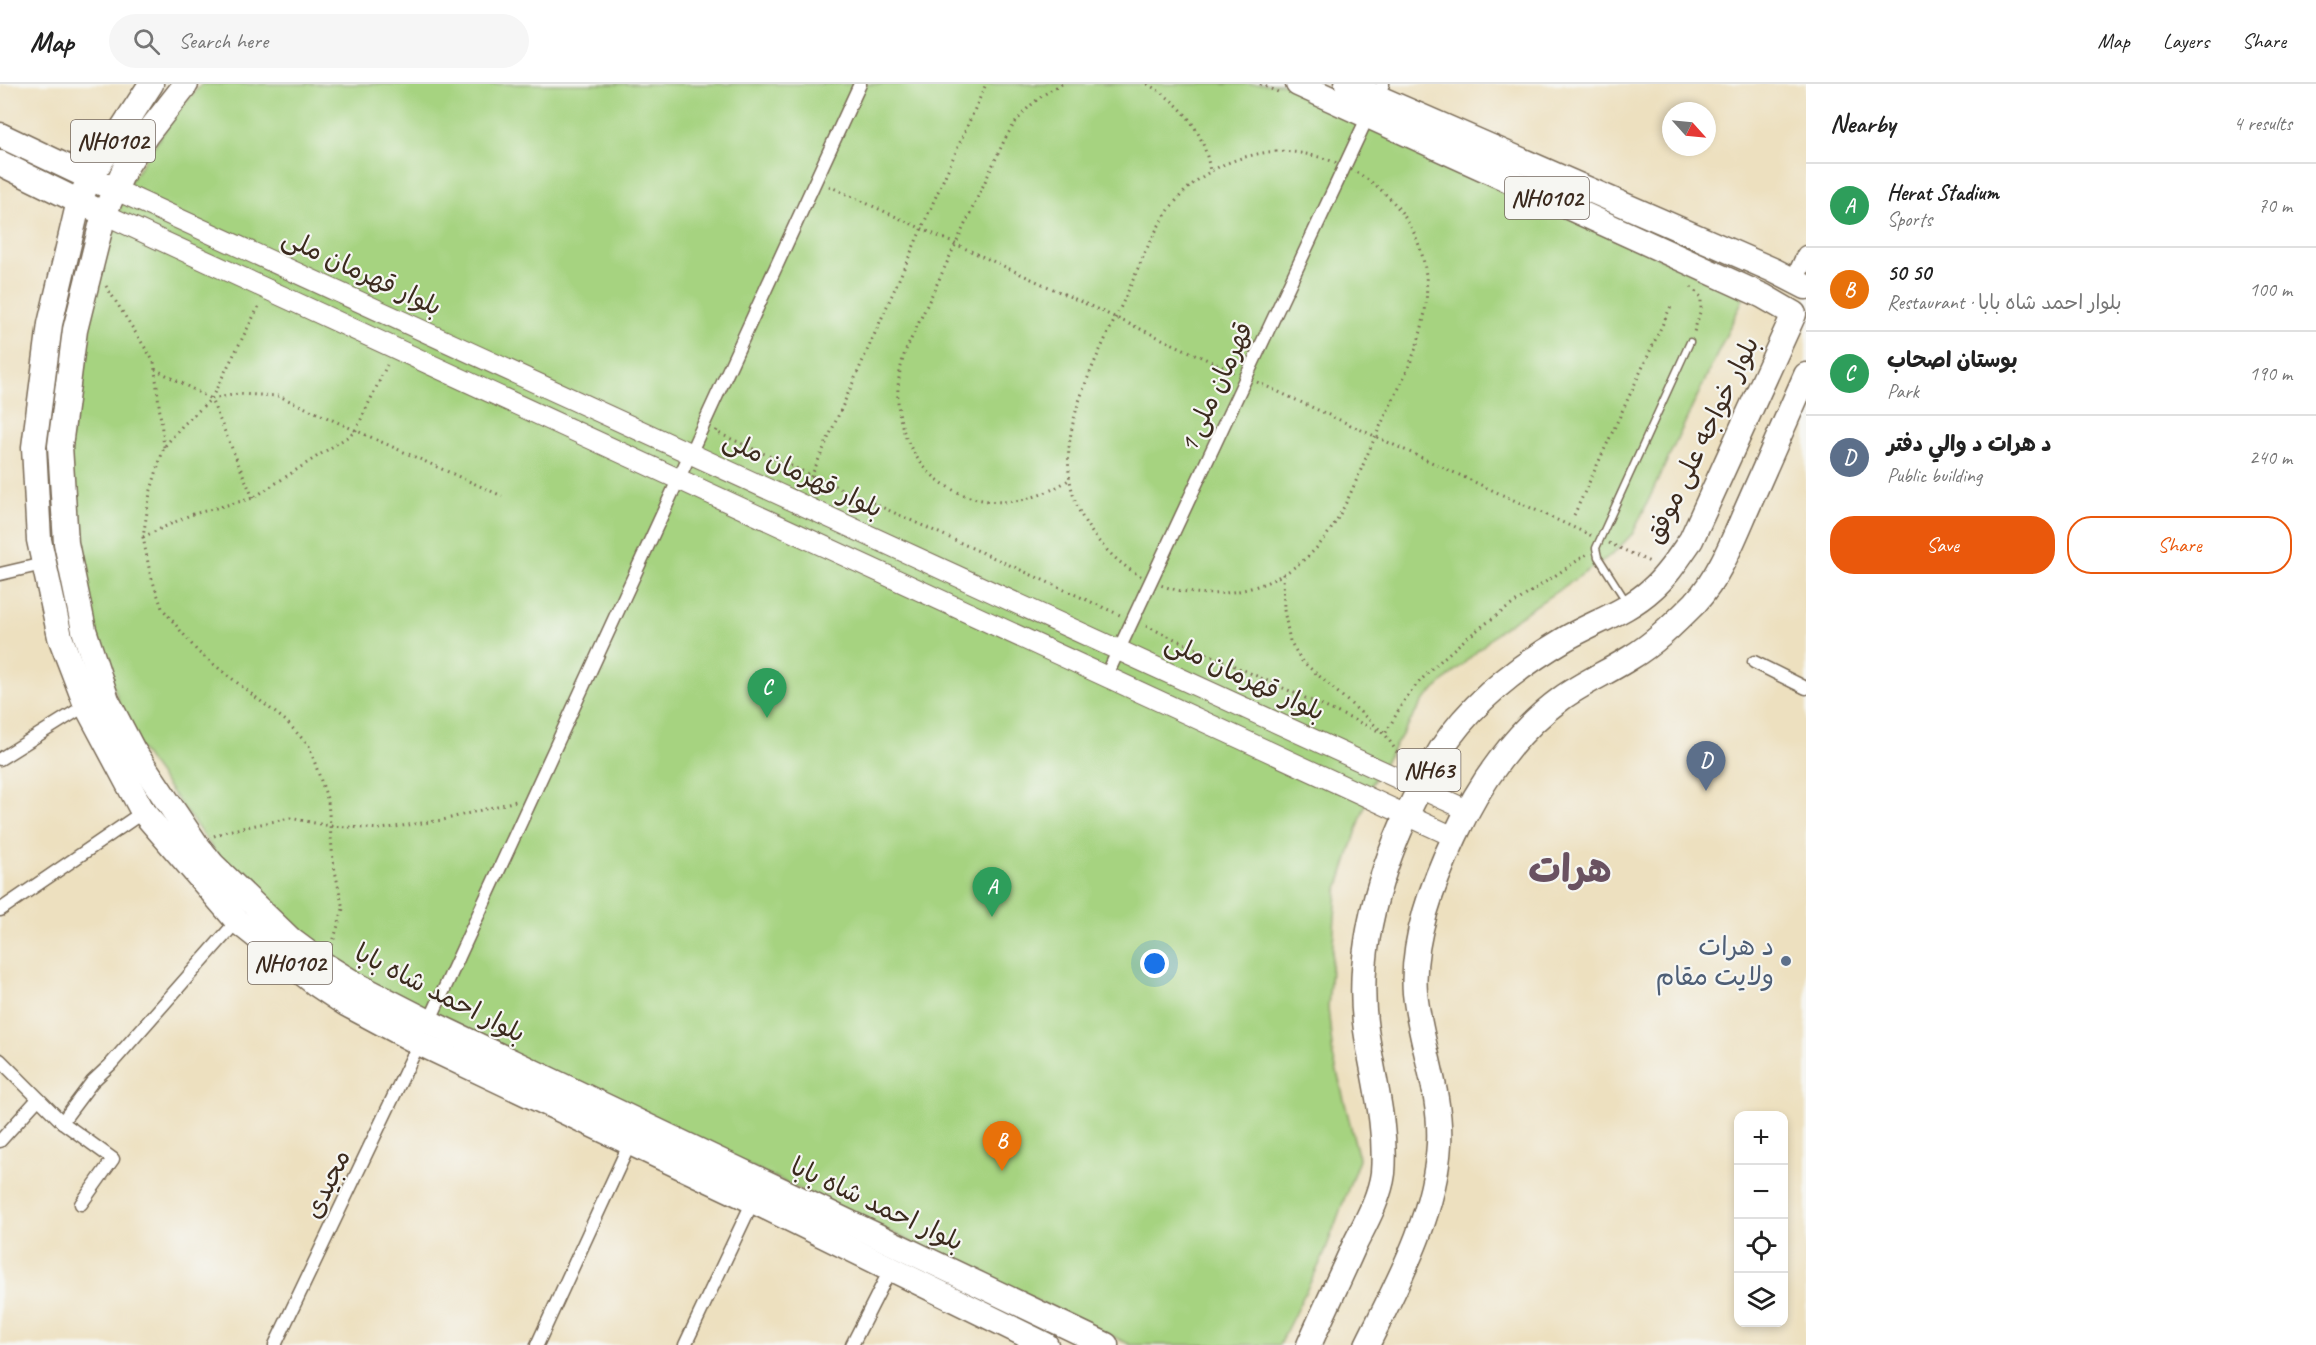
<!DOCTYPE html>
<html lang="en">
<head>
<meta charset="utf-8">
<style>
	body { margin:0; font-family:Caveat,"Playpen Sans Arabic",sans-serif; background:#f6f6f6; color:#222 }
	.controls { position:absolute; right:18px; bottom:18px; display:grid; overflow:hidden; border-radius:12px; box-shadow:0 3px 9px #0003 }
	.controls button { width:54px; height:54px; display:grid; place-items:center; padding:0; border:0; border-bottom:2px solid #e0e0e0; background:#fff; color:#222; font:30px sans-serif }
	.compass { position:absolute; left:1662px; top:18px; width:54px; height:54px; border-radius:50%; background:#fff; box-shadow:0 3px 9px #0003; rotate:117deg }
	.you { position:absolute; left:1155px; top:880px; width:21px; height:21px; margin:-15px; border:4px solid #fff; border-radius:50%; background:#1a73e8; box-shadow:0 0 0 9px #1a73e833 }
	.badge { display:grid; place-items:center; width:39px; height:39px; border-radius:50%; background:#ea580c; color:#fff; font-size:20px; font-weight:700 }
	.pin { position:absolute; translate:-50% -50px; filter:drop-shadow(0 2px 3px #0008) }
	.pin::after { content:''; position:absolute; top:32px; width:21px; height:18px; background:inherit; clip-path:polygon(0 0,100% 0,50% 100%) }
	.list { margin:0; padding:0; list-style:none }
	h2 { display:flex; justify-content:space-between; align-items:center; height:78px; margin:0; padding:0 24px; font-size:26px }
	h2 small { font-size:20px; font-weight:400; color:#767676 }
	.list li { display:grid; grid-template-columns:39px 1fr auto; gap:18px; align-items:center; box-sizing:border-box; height:84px; padding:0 24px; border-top:2px solid #e0e0e0 }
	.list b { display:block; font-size:22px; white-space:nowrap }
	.list p { margin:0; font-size:20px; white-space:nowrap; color:#767676 }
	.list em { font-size:20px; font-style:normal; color:#767676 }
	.actions { display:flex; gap:12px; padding:18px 24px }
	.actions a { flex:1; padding:14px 0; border:2px solid #ea580c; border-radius:24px; text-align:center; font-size:21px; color:#ea580c }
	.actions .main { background:#ea580c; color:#fff }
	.icon { flex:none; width:33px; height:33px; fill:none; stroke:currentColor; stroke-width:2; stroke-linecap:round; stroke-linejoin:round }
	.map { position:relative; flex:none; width:1806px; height:1261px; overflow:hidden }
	header { display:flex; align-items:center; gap:36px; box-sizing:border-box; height:84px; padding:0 30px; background:#fff; border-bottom:2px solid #e0e0e0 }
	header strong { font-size:28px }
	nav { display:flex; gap:33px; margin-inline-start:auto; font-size:21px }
	.search { width:420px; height:54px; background:#f6f6f6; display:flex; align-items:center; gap:15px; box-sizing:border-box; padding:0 21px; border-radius:33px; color:#767676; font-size:22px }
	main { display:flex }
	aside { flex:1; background:#fff }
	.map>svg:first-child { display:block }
	.park { fill:#a6d380; stroke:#707e4f; stroke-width:1.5 }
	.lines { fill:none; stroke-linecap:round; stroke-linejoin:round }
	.lane-casing { stroke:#796a56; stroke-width:9 }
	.street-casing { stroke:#796a56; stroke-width:15 }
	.secondary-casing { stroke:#796a56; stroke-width:21 }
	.primary-casing { stroke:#796a56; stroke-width:22 }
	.highway-casing { stroke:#796a56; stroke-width:27 }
	.path { stroke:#796a56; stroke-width:3; stroke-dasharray:1.5 4.5; stroke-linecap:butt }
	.lane { stroke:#fff; stroke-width:6 }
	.street { stroke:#fff; stroke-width:12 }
	.secondary { stroke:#fff; stroke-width:18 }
	.primary { stroke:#fff; stroke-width:20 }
	.highway { stroke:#fff; stroke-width:24 }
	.service-dot { fill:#5c6f8a; stroke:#f6f6f2; stroke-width:2 }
	.labels { text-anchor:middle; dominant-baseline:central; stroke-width:4.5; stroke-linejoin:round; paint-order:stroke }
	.shield { fill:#f6f6f2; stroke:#73675e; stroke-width:1.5 }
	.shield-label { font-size:24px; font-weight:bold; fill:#3b2a1e }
	.street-label { font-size:26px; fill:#3b2a1e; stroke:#f6f6f2 }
	.service-label { font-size:26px; fill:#4e5e75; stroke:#f6f6f2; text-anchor:end }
	.town-label { font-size:38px; font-weight:bold; fill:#6a5261; stroke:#f6f6f2 }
</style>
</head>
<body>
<header>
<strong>Map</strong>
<div class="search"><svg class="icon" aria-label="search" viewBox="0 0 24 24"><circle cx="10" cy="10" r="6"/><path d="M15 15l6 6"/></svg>Search here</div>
<nav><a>Map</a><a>Layers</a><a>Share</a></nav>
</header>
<main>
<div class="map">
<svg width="1806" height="1261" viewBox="0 0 1806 1261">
	<rect width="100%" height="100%" fill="#f6f6f2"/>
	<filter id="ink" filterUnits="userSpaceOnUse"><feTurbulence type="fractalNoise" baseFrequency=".0167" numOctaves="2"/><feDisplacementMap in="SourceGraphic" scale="12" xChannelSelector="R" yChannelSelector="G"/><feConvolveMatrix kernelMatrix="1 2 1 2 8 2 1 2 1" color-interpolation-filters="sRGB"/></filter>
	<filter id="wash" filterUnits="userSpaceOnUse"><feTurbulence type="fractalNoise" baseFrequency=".008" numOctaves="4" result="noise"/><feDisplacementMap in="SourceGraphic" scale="24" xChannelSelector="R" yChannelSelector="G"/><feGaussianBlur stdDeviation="1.35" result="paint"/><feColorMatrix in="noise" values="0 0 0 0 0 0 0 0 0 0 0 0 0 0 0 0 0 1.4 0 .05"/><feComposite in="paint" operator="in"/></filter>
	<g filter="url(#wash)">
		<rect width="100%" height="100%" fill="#ede0bf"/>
		<path class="park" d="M202 0H1288L1744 213 1633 449 1614 469 1501 545 1423 617 1372 699 1337 808 1328 923 1333 972 1359 1075 1323 1173 1279 1261H1131L405 920 352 892 243 806 130 651 82 508 68 367 90 234 107 156 131 96 178 27Z"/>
	</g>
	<g filter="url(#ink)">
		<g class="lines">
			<g class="lane-casing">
				<path id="lane" d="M1626 517 1598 473 1596 464 1690 258"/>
			</g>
			<g class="street-casing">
				<g id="street">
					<path d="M0 490 43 480"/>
					<path d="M1754 578 1806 604"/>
					<path d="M1106 593 1383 0"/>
					<path d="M0 675 86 621"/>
					<path d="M0 826 143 728"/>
					<path d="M429 938 860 0"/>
					<path d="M0 976 62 1038 113 1075 81 1120"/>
					<path d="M62 1038 92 998 110 981 237 837"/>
					<path d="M0 1057 38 1015"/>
					<path d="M275 1261 419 959"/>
					<path d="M537 1261 630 1059"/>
					<path d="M685 1261 753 1117"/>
					<path d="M852 1261 891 1184"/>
				</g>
			</g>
			<g class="secondary-casing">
				<path id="secondary" d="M1794 197 1806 171"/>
			</g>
			<g class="primary-casing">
				<g id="primary">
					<path d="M116 106 1467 726"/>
					<path d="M104 130 1454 753"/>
				</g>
			</g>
			<g class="highway-casing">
				<g id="highway">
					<path d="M151 0 90 94 79 117 50 240 34 363 39 456 60 553 86 621 143 728 237 837 316 900 346 920 419 959 753 1117 1046 1261"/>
					<path d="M186 0 147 50 125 84 104 130 75 246 60 362 66 459 84 546 107 616 133 666 196 760 213 781 291 856 326 882 355 900 429 938 1106 1261"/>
					<path d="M1298 0 1763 212 1794 230 1691 456C1679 473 1668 491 1652 505 1627 528 1594 538 1565 555 1514 585 1462 626 1433 679 1389 758 1353 854 1366 946 1373 994 1387 1040 1383 1089 1380 1113 1366 1138 1355 1160 1340 1194 1324 1227 1309 1261"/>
					<path d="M1347 0 1773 186 1806 203"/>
					<path d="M0 51 103 100"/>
					<path d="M0 79 92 124"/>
					<path d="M1367 1261C1398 1198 1435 1132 1439 1060 1442 1010 1420 959 1415 909 1411 856 1433 799 1455 752 1479 700 1515 648 1562 614 1583 599 1608 588 1630 574 1654 560 1675 539 1695 519 1720 492 1734 454 1749 420 1768 377 1787 334 1806 291"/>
				</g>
			</g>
			<g class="path">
				<path d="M1062 0C1036 13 1019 30 1005 55L905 268C869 376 975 460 1070 395"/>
				<path d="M1147 0C1182 19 1205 48 1210 88"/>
				<path d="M1260 0 1280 9"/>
				<path d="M1276 67C1366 68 1442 139 1424 233 1417 274 1394 312 1377 349 1360 385 1346 429 1320 460 1267 521 1172 527 1113 472 1027 392 1085 299 1125 214 1142 177 1156 135 1186 106 1211 82 1242 71 1276 67Z"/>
				<path d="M829 102 1234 288"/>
				<path d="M106 202 154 278 164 363"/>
				<path d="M1691 203 1701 213V225L1694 248"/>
				<path d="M155 285 211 315"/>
				<path d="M1257 298 1592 452"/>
				<path d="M717 346 716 348 1120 531"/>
				<path d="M806 404 986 0"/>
				<path d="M253 414 211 315 260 220"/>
				<path d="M1574 431 1671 222"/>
				<path d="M143 453 190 431 253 414 355 348 387 281"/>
				<path d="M1609 459 1652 479"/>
				<path d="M1283 490 1284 526 1290 557 1302 577 1385 650 1402 676"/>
				<path d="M1146 542 1385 650C1394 636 1401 619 1412 606 1461 550 1526 512 1587 470"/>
				<path d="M214 752 227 747 290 734 330 742 381 745 443 736 516 717"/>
				<path d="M332 861 343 825 333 777 328 717 309 662 286 637 198 568 162 524 150 489 143 453 150 409 164 363 182 342 211 315 238 310 279 312 502 412"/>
			</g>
			<use href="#lane" class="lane"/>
			<use href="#street" class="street"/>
			<use href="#secondary" class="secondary"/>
			<use href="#primary" class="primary"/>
			<use href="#highway" class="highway"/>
		</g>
	</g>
	<circle class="service-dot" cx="1786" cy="877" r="6"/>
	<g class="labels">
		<g class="shield">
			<rect x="71" y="36" width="84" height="42" rx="4.5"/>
			<rect x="1505" y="93" width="84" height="42" rx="4.5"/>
			<rect x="1397.5" y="665" width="63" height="42" rx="4.5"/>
			<rect x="248" y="858" width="84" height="42" rx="4.5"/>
		</g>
		<g class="shield-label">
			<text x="113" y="57">NH0102</text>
			<text x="1547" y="114">NH0102</text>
			<text x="1429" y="686">NH63</text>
			<text x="290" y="879">NH0102</text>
		</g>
		<g class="street-label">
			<text transform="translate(362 188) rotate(25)">بلوار قهرمان ملی</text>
			<text transform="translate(1216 303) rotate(-65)">قهرمان ملی 1</text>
			<text transform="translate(1702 356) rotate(-64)">بلوار خواجه علی موفق</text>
			<text transform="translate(803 390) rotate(25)">بلوار قهرمان ملی</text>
			<text transform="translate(1245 593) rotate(25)">بلوار قهرمان ملی</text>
			<text transform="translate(440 909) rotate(27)">بلوار احمد شاه بابا</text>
			<text transform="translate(327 1100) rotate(-64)">مجیدی</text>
			<text transform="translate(877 1120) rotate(25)">بلوار احمد شاه بابا</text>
		</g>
		<g class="service-label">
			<text x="1774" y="862">د هرات<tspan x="1774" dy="30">ولایت مقام</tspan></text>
		</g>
		<g class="town-label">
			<text x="1570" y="785">هرات</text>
		</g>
	</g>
</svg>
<div class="controls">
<button>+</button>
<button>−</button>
<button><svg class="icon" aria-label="locate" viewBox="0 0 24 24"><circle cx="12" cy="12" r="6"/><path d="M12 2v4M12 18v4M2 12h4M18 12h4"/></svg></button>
<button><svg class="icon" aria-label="layers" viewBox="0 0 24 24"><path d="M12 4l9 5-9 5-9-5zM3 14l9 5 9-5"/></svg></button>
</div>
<svg class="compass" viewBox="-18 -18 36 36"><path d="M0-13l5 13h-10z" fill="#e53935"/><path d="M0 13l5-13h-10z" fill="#767676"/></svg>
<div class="you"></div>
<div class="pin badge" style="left:992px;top:833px;background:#2e9e5b">A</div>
<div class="pin badge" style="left:1002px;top:1087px;background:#e8710a">B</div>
<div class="pin badge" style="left:767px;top:634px;background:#2e9e5b">C</div>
<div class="pin badge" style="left:1706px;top:707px;background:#5c6f8a">D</div>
</div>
<aside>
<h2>Nearby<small>4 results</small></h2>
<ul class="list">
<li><span class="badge" style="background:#2e9e5b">A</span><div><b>Herat Stadium</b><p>Sports</p></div><em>70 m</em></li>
<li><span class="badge" style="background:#e8710a">B</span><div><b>50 50</b><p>Restaurant · بلوار احمد شاه بابا</p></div><em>100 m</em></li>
<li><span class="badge" style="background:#2e9e5b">C</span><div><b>بوستان اصحاب</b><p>Park</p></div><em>190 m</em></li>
<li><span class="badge" style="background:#5c6f8a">D</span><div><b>د هرات د والي دفتر</b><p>Public building</p></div><em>240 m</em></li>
</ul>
<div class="actions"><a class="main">Save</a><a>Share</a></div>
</aside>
</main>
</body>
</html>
